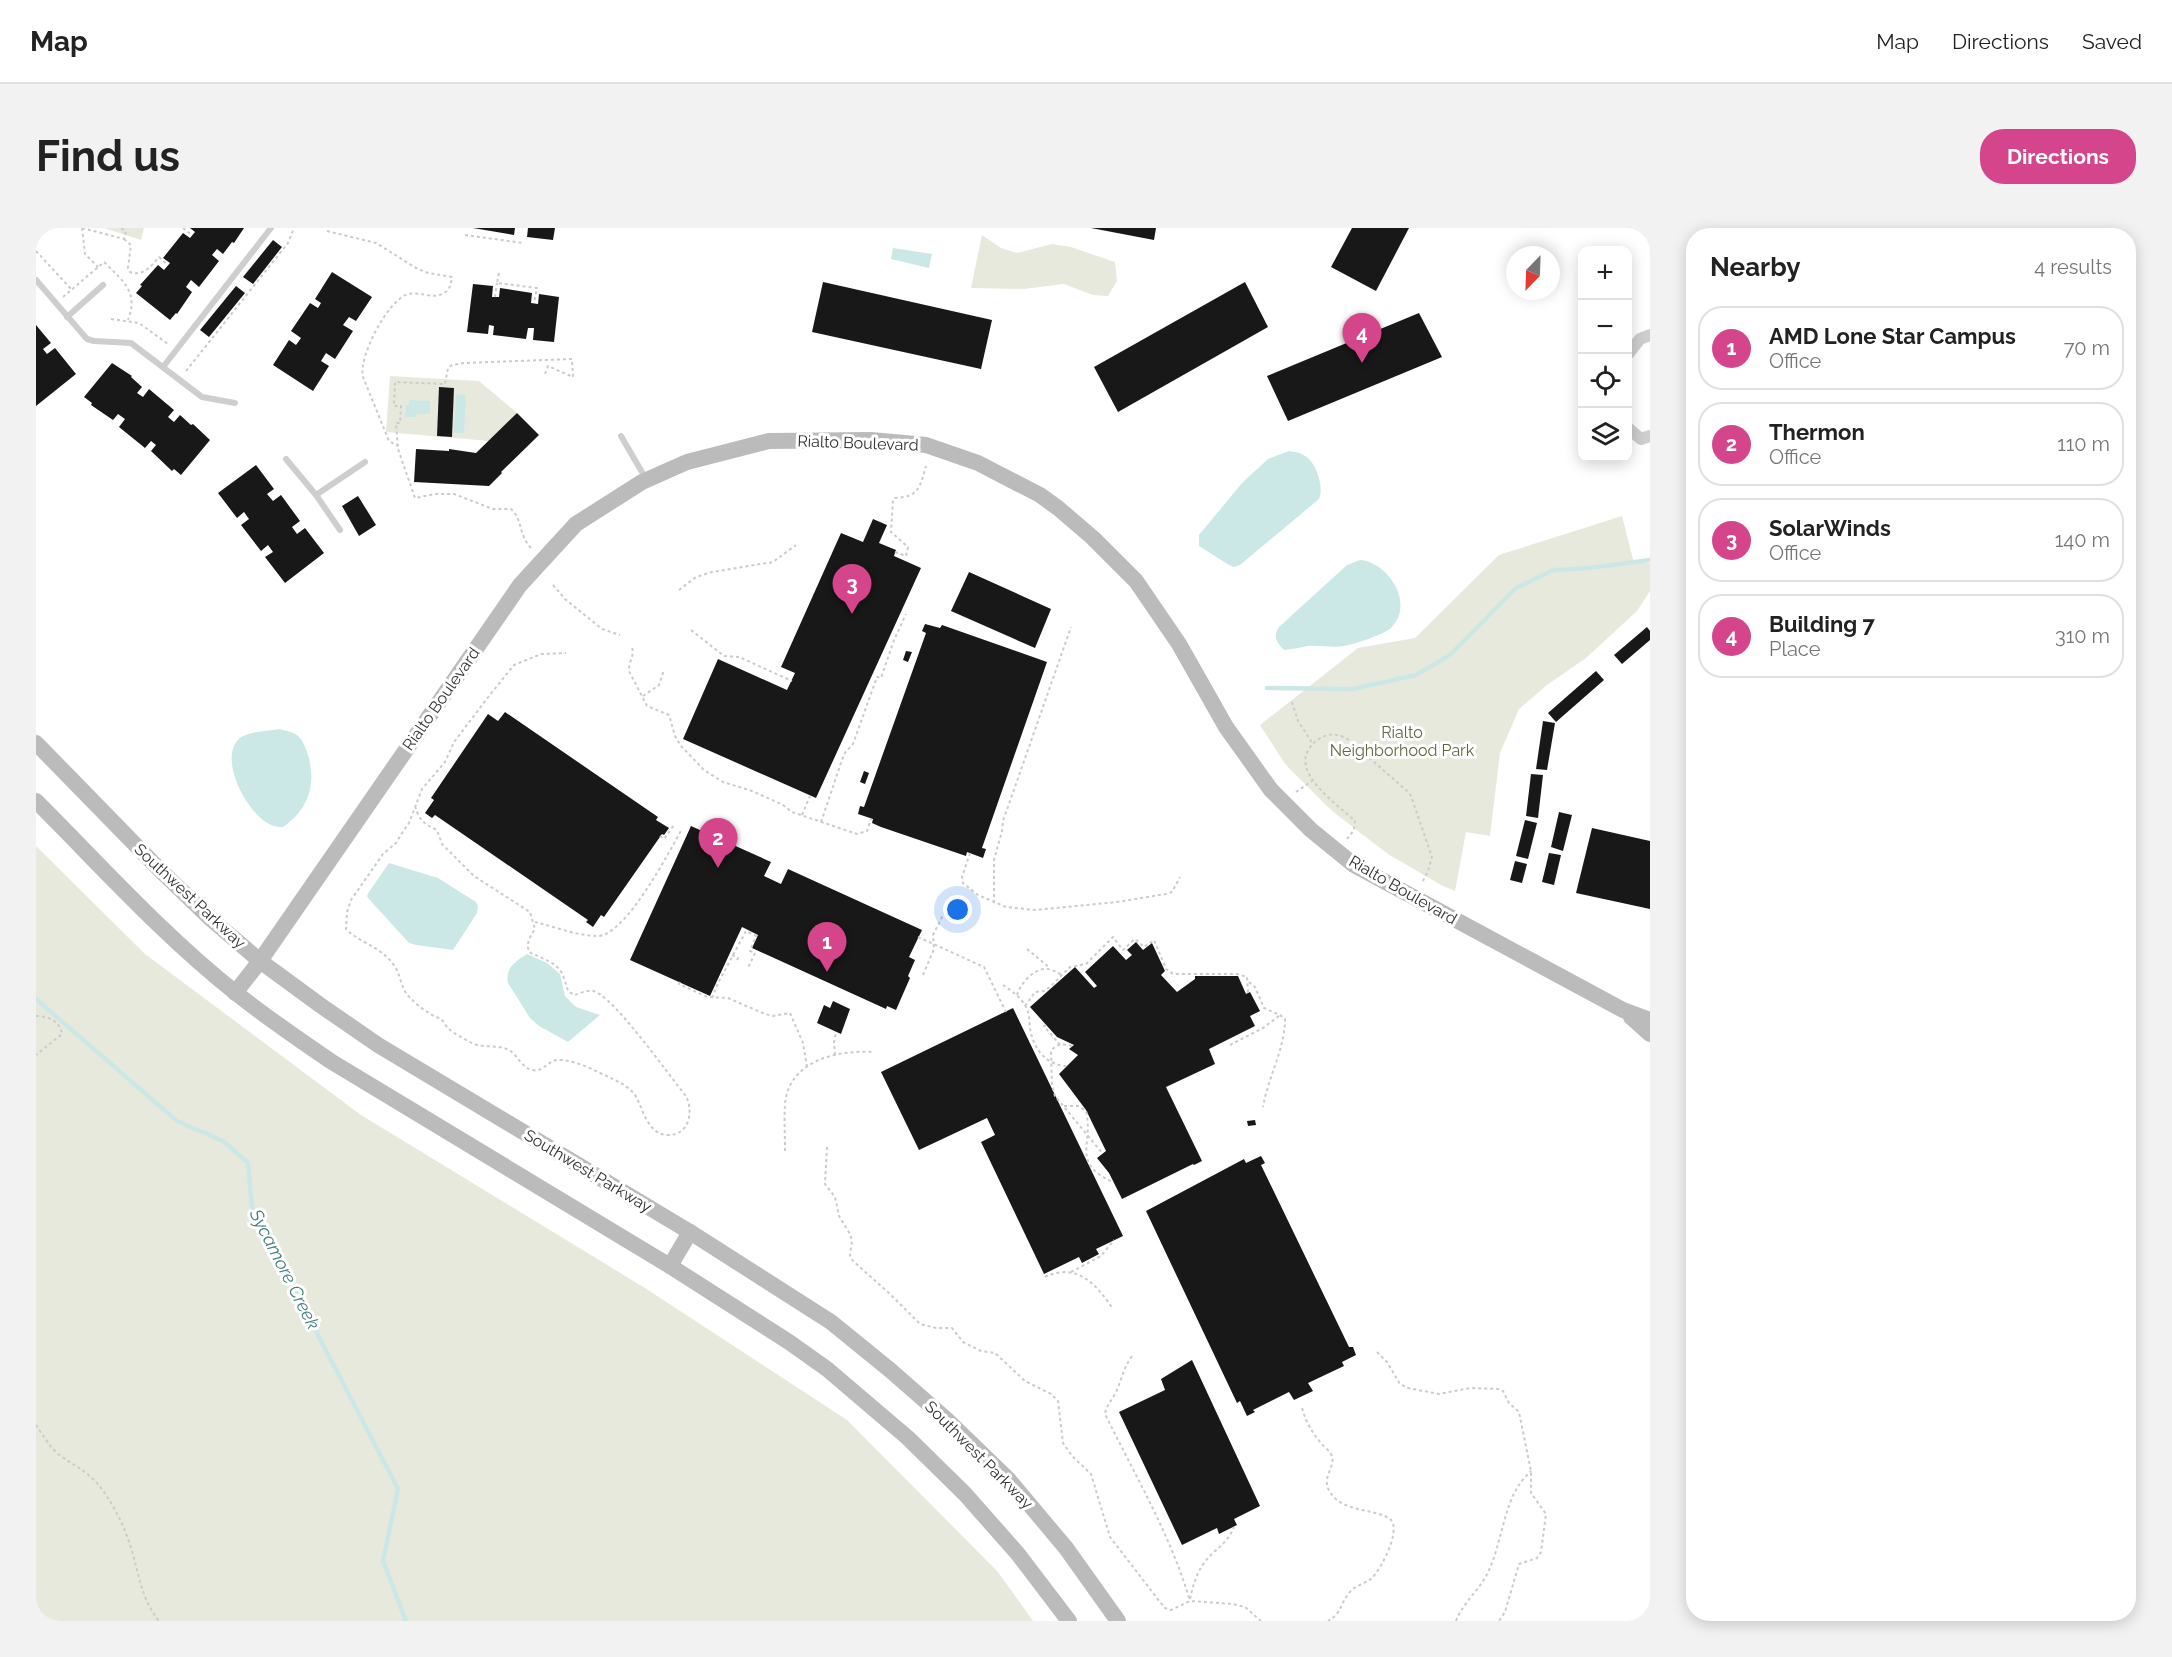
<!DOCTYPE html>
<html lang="en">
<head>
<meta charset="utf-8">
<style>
	body { margin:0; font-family:Raleway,sans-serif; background:#f2f2f2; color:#222 }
	.controls { position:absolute; right:18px; top:18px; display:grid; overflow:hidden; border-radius:12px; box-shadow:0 3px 15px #0003 }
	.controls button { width:54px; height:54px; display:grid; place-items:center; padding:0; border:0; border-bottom:2px solid #e0e0e0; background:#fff; color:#222; font:30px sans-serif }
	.compass { position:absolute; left:1470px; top:18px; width:54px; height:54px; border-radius:50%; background:#fff; box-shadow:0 3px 15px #0003; rotate:203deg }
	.you { position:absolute; left:922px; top:682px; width:21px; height:21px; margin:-15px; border:4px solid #fff; border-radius:50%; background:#1a73e8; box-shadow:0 0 0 9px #1a73e833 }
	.badge { display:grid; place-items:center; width:39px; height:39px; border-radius:50%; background:#d5458c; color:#fff; font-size:20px; font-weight:700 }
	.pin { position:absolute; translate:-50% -50px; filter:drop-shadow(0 2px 3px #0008) }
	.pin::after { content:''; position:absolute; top:32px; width:21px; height:18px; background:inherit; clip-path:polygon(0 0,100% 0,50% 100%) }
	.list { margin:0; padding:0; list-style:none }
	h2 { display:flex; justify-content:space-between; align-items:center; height:78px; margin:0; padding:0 24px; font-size:26px }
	h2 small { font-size:20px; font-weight:400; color:#767676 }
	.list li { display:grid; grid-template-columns:39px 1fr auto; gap:18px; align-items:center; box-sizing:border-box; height:84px; margin:0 12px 12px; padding:0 12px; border:2px solid #e0e0e0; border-radius:24px }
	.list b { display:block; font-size:22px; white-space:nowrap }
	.list p { margin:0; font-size:20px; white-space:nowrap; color:#767676 }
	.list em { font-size:20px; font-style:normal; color:#767676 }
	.icon { flex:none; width:33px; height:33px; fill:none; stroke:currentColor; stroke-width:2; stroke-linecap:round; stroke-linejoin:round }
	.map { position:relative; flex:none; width:1614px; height:1393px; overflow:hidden; border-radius:24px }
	header { display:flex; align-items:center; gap:36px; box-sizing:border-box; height:84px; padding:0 30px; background:#fff; border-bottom:2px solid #e0e0e0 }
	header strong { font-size:28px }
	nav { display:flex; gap:33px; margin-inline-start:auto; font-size:21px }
	.intro { display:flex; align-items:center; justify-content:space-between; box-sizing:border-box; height:144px; padding:0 36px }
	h1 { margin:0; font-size:42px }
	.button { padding:15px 27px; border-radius:24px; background:#d5458c; color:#fff; font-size:21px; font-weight:700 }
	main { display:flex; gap:36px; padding:0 36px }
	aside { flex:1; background:#fff; border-radius:24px; box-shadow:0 3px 15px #0003 }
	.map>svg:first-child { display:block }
	.green { fill:#e8e9dd }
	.water { fill:#cbe8e7 }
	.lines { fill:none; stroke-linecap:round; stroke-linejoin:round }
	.stream { stroke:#cbe8e7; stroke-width:4.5 }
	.building { fill:#181818 }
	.path { stroke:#cbcbcb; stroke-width:2; stroke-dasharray:3 3; stroke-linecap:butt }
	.lane { stroke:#cecece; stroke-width:6 }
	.street { stroke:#cecece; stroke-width:12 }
	.secondary { stroke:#bbb; stroke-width:16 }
	.path-bridge { stroke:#cbcbcb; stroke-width:2; stroke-dasharray:3 3; stroke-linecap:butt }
	.labels { text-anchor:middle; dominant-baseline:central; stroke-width:6; stroke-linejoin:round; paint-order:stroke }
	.street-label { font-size:16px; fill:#313131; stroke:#fff }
	.park-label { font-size:16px; fill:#646842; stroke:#fff }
	.water-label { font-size:18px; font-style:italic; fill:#41807d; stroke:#fff }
</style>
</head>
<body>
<header>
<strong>Map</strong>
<nav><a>Map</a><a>Directions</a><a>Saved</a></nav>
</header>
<div class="intro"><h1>Find us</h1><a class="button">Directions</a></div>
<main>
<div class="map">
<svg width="1614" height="1393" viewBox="0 0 1614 1393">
	<rect width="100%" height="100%" fill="#fff"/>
	<g class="green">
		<path d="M68 0H108L105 12Z"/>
		<path d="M946 7 965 20 981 25 1016 16 1035 19 1079 34 1081 53 1072 68 1057 67 1028 56 988 61 935 60Z"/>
		<path d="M354 148 443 153 481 185 453 213 350 204Z"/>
		<path d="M1586 288 1598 335H1614V363L1601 383 1550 430 1511 457 1483 481 1464 525 1454 608 1430 604 1419 663 1405 657 1352 626 1296 583 1249 536 1224 497 1322 420 1379 410 1463 327Z"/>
		<path d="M0 618 109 726 325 887 609 1060 811 1192 962 1344 997 1393H0Z"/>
	</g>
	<g class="water">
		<path d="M857 20 896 26 893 40 855 31Z"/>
		<path d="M420 166 430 167 428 205H418Z"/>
		<path d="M373 172 394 173V186H380V189H369L370 177H373Z"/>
		<path d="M1253 223C1260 224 1266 225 1272 230 1281 238 1288 260 1283 271L1204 337 1198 339 1193 337 1163 318V307L1206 255 1232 231Z"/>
		<path d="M1324 332C1352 334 1380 376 1355 400 1347 407 1319 416 1308 418 1296 420 1283 417 1271 418 1263 420 1257 421 1248 422 1240 414 1237 408 1243 399L1311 337Z"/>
		<path d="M244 501C250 503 258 504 262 508 267 512 269 519 271 524 281 553 274 581 247 599 244 599 241 599 238 598 213 591 180 530 204 510 213 503 233 503 244 501Z"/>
		<path d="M353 635 402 650 440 674 442 678 441 685 417 722 380 717 373 715 333 671 331 668 333 664Z"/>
		<path d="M491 726 511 735 524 746 529 768 540 779 564 787 532 814 503 798 494 790 472 755C469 740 479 734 491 726Z"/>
	</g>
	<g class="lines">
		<g class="stream">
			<path d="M1231 460 1317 461 1380 447 1414 427 1480 360 1518 342 1553 340 1614 332"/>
			<path d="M0 771 141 893 187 913 212 935 216 980 362 1261 347 1333 370 1393"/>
		</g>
	</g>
	<g class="building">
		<path d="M154 0H208L198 15 196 14 187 26 181 21 176 27 183 33 163 59 155 52 150 59 156 64 141 86 140 85 134 92 100 65 106 58 104 57 122 37 128 42 134 35 127 30 147 5 154 10 159 4Z"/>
		<path d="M437 0H479L478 7Z"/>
		<path d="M492 0H519L517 12 491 9Z"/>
		<path d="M1055 0H1120L1118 12Z"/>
		<path d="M1316 0H1373L1340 63 1295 39Z"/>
		<path d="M237 12 246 19 217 56 207 49Z"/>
		<path d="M296 44 336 69 320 93 313 89 307 97 317 103 299 131 290 125 285 133 293 138 277 163 237 137 253 112 260 117 265 110 255 103 274 75 282 80 285 75 279 71Z"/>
		<path d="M787 54 956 92 945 141 776 104Z"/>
		<path d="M1209 54 1232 99 1082 184 1058 139Z"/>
		<path d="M437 56 457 58 456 69H463L464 60 496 65 495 75 502 76 503 66 523 69 518 114 497 112 498 100H492L490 111 457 107 458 98 453 97 452 106 431 104Z"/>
		<path d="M200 58 209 65 173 109 164 102Z"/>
		<path d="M1383 85 1406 129 1252 193 1231 148Z"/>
		<path d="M0 97 15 115 7 121 11 126 19 120 40 146 0 178Z"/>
		<path d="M76 135 96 148 95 149 106 159 101 165 107 169 113 161 138 182 132 189 138 194 144 187 155 197 157 196 174 212 145 247 138 241 136 243 115 223 120 217 115 213 109 220 83 199 89 191 82 186 77 192 55 177 56 175 48 169Z"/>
		<path d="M403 159 418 160 416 209 401 208Z"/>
		<path d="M481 185 503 207 465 244 466 245 453 258 378 254 380 221 413 223V221L440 225Z"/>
		<path d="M220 237 238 261 231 266 237 273 245 267 264 293 256 299 261 306 269 300 288 325 249 355 229 329 237 324 232 317 225 323 205 297 213 291 208 284 201 290 182 265Z"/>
		<path d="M322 268 340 297 323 308 306 278Z"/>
		<path d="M837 291 851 297 843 315 860 322 858 328 885 340 780 570 647 511 682 431 751 462 759 445 745 439 805 305 827 314Z"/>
		<path d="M933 344 1015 381 999 420 915 383Z"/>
		<path d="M889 396 904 400 906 397 1011 434 946 620 950 621 947 630 931 624 930 628 845 599 836 595 837 591 822 586 824 578 828 579 890 405 886 403Z"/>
		<path d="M1611 399 1614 403V412L1586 436 1578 427Z"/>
		<path d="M870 423 876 424 872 434 867 432Z"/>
		<path d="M1560 443 1568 452 1520 494 1512 485Z"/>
		<path d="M469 484 622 589 620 592 633 600 628 607 626 606 568 689 565 687 557 699 550 694 552 692 399 587 396 590 389 585 398 572 395 570 452 486 462 493Z"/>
		<path d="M1507 493 1519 495 1511 542 1500 541Z"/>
		<path d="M828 543 833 545 829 556 824 554Z"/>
		<path d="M1495 546 1507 547 1502 590 1490 588Z"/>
		<path d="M1523 584 1536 587 1527 623 1515 619Z"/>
		<path d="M1489 592 1501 595 1492 631 1480 628Z"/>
		<path d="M655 598 735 634 728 648 745 656 752 641 886 702 873 729 879 732 872 748 874 750 860 782 851 778 850 781 716 720 722 707 706 699 674 768 594 732Z"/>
		<path d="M1556 600 1614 613V681L1540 665Z"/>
		<path d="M1513 625 1525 627 1518 657 1506 654Z"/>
		<path d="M1479 633 1491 636 1486 655 1474 652Z"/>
		<path d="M1100 714 1107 722 1116 715 1129 743 1125 747 1141 764 1159 751V748H1202L1210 766 1214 764 1224 783 1214 788 1219 798 1173 821 1179 836 1130 859 1166 933 1158 937 1157 936 1086 971 1073 945 1061 930 1070 923 1050 882 1023 846 1042 827 1033 821 1038 817 1021 809 994 779 1039 739 1058 760 1061 758 1049 744 1077 718 1090 732 1096 727 1091 722Z"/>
		<path d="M797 773 814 781 805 806 781 795 788 777 794 780Z"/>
		<path d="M977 780 1087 1008 1060 1021 1063 1026 1046 1035 1043 1029 1008 1046 945 914 959 907 951 890 883 922 845 844Z"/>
		<path d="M1219 892 1220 897 1212 898 1211 893Z"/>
		<path d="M1225 928 1229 935 1225 937 1313 1119H1317L1320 1127 1306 1134 1308 1138 1272 1155 1277 1163 1258 1172 1253 1164 1217 1182 1219 1184 1211 1188 1204 1173 1201 1175 1110 983 1208 931 1210 935Z"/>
		<path d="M1156 1132 1224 1278 1198 1291 1201 1297 1183 1306 1181 1300 1146 1317 1083 1184 1129 1162 1125 1151Z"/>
	</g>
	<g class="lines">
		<g class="path">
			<path d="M46 0 88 11 90 3 84 0"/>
			<path d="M46 0 49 26 62 39"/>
			<path d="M147 0 156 7"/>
			<path d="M291 3 340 15 380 40 392 45 416 49C415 56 414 62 408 65 397 72 384 63 372 66 352 72 322 129 327 149L353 213 362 218"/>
			<path d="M429 7 487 15"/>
			<path d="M88 11 95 17 92 40 94 44C107 49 115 38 123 29L132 37"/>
			<path d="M0 23 36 62"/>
			<path d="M463 45 461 55 501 60 498 75"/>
			<path d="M27 69 68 34C87 53 103 64 92 92"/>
			<path d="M459 69 461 55"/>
			<path d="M75 91 103 95 132 116"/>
			<path d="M150 143 252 15 258 0"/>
			<path d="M495 320C482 306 487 292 475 281H457L418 266H399L379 270 362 221 360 195H364L365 178H358L359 154 409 156 412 140 416 137 428 135 536 131 537 149 512 138 509 146"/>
			<path d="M859 324 870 328 872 319 855 304 857 272 859 270C883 269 884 259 890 238"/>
			<path d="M517 357 529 371 566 401 584 407"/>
			<path d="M643 362 660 349 676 344 737 334 760 317"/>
			<path d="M655 402 688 428 703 429 756 453"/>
			<path d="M596 420C599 428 592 434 593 443L611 478 633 487 639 508 645 518 668 542 687 554 716 563 747 577 756 584 821 606 831 603 835 591"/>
			<path d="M607 468 623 457 628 442"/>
			<path d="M1256 474 1262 493 1277 516"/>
			<path d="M1260 564 1276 553"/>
			<path d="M379 578C383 592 388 596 401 602L406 616 438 648 494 684 499 701C494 709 490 714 493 724 506 731 523 734 528 750 530 755 530 759 533 764L539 767C544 765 551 762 557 763 576 766 634 849 650 868 658 884 653 908 631 907 611 906 607 880 599 867 593 859 585 855 577 851 561 844 539 831 521 832 512 833 507 844 497 842 486 841 482 827 473 822 461 816 446 821 434 814 427 810 416 805 411 799 409 797 408 794 406 792 405 790 399 789 398 788 387 782 377 774 370 765 364 756 364 744 357 736 344 718 322 714 310 701L311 684 315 672 347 626 360 615 366 605 373 595 386 561 409 534 418 514 453 468 478 437 505 426 530 425"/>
			<path d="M766 587 774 568"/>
			<path d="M785 594 806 532 808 526 817 516 841 449 845 450 858 412 870 386"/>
			<path d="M624 608 628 611 638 597"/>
			<path d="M1311 611 1318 602 1319 593C1299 574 1244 538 1283 511 1294 504 1303 506 1313 512L1371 563 1375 568 1396 629 1392 643 1386 655"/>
			<path d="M934 625 926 649 927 655 942 667 970 679 999 682 1081 674 1130 666 1136 664 1144 649"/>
			<path d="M958 675V632L966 603 967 593 1035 399"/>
			<path d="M499 694C519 699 542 708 562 708 590 707 633 624 646 601"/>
			<path d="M991 721 1014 740"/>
			<path d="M696 727 702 730 700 735"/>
			<path d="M887 747 898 721 897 707 910 681"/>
			<path d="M644 754 643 756 671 769 692 770 729 786 737 788 754 785 767 815 771 839"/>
			<path d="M1213 754 1219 759 1228 780 1244 787 1249 791C1249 821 1232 849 1227 879"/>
			<path d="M967 757C976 763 986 770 991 781 994 787 993 793 994 800 997 820 1009 837 1031 838"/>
			<path d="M981 767C984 757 996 742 1008 741 1014 740 1020 744 1026 747"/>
			<path d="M676 770 682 755 710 703 720 708 714 723 719 725 712 740"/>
			<path d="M989 778 999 764 1008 763 1014 759 1034 739 1050 736 1077 709 1087 722 1099 711 1108 719 1118 712 1130 741 1137 746H1201L1211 749 1212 765"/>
			<path d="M0 788C12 788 24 793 26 806L0 827"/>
			<path d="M1010 797 1008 798 1024 817"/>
			<path d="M1194 817 1227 800 1243 788"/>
			<path d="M1036 818C1027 816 1021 815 1015 823L1016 857 1019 868 1067 926"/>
			<path d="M799 827 798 814 800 804"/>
			<path d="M1028 878H1042L1050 883C1058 916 1034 935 1077 954"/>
			<path d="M791 919 789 956 799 969 803 988 814 1006 816 1013 814 1028 817 1033 854 1066 884 1096 900 1100H916L927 1114 945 1123 959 1125 989 1153 1015 1166 1022 1173 1027 1215 1036 1228 1055 1246 1074 1309 1124 1374 1129 1380 1135 1382 1154 1373 1197 1376 1209 1379 1225 1393"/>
			<path d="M749 923C749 907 748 891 749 876 753 833 800 822 836 824"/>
			<path d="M1035 1044 1065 1028 1078 1012"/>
			<path d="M1009 1049C1041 1034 1060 1056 1077 1081"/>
			<path d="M1341 1124 1351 1134 1364 1156 1372 1160 1403 1166 1434 1160 1462 1161 1467 1163 1473 1175 1483 1184 1495 1243V1265L1510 1286 1505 1324 1501 1330 1483 1336 1469 1384 1463 1393"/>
			<path d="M1096 1128C1087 1141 1086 1151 1080 1164 1076 1172 1070 1178 1069 1186 1099 1247 1135 1308 1154 1373"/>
			<path d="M1266 1180C1270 1194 1276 1205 1286 1216 1288 1219 1293 1222 1295 1226 1302 1240 1281 1250 1297 1268 1311 1285 1344 1281 1355 1292 1365 1303 1345 1341 1336 1350 1329 1356 1319 1357 1313 1365 1304 1376 1306 1385 1292 1393"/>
			<path d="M0 1197C7 1207 13 1218 22 1226 37 1237 53 1244 65 1260 77 1276 88 1297 94 1317 104 1346 103 1367 123 1393"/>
			<path d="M1154 1371C1157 1358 1160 1346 1168 1335 1178 1321 1190 1318 1198 1299"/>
			<path d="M1420 1393C1427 1374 1445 1361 1453 1342 1465 1316 1468 1279 1483 1257 1486 1252 1491 1247 1495 1243"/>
		</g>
		<g class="lane">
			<path d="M0 52 51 111 58 113 95 115 166 169 199 175"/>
			<path d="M31 89 67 57"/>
			<path d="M127 139 235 0"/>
			<path d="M585 208 610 251"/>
			<path d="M250 231 280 267"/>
			<path d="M304 302 280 267 329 234"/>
		</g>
		<g class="street">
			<path d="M1611 0 1614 5"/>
			<path d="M1592 126 1604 111 1614 107"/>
			<path d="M1592 200 1605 211 1614 208"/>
		</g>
		<g class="secondary">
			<path d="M0 515 124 642 175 691 224 733 284 777 342 817 654 1004 795 1094 854 1142 910 1191 972 1251 1030 1320 1082 1393"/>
			<path d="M0 573C65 638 128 708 200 765 231 790 264 812 296 834L634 1038 753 1114 791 1141 872 1210 929 1266 982 1326 1033 1393"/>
			<path d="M199 765 224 733 484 357 540 296 606 254 651 234 733 213 835 212 890 217 942 235 1004 267 1022 280 1057 310 1100 353 1143 416 1190 499 1235 562 1275 602 1318 637 1587 782 1614 792"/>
			<path d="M1595 789 1614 806"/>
			<path d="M634 1038 654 1004"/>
		</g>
		<path class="path-bridge" d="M882 709 948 739 970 784"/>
	</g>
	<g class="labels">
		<g class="street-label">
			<text transform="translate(822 215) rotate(2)">Rialto Boulevard</text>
			<text transform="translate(405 471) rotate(-55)">Rialto Boulevard</text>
			<text transform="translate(1367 662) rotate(30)">Rialto Boulevard</text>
			<text transform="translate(154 668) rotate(43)">Southwest Parkway</text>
			<text transform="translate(552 943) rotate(31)">Southwest Parkway</text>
			<text transform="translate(943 1227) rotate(45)">Southwest Parkway</text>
		</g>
		<g class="park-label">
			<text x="1366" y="504">Rialto<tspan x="1366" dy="18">Neighborhood Park</tspan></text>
		</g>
		<g class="water-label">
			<text transform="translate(249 1041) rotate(63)">Sycamore Creek</text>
		</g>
	</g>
</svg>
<div class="controls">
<button>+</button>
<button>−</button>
<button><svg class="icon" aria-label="locate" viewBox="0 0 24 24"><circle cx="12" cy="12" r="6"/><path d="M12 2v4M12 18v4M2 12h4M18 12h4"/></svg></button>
<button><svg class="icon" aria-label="layers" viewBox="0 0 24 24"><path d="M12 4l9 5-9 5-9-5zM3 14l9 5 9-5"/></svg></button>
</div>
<svg class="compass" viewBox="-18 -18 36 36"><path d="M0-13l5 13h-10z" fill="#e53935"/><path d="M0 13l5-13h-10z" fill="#767676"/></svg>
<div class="you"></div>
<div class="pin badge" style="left:791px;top:744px">1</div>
<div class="pin badge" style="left:682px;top:640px">2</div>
<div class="pin badge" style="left:816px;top:386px">3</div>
<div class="pin badge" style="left:1326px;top:135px">4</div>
</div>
<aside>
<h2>Nearby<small>4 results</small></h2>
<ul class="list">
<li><span class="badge">1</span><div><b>AMD Lone Star Campus</b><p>Office</p></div><em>70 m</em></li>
<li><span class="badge">2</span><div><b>Thermon</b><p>Office</p></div><em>110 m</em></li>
<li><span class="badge">3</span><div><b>SolarWinds</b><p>Office</p></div><em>140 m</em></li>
<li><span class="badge">4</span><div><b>Building 7</b><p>Place</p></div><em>310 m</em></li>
</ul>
</aside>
</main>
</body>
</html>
